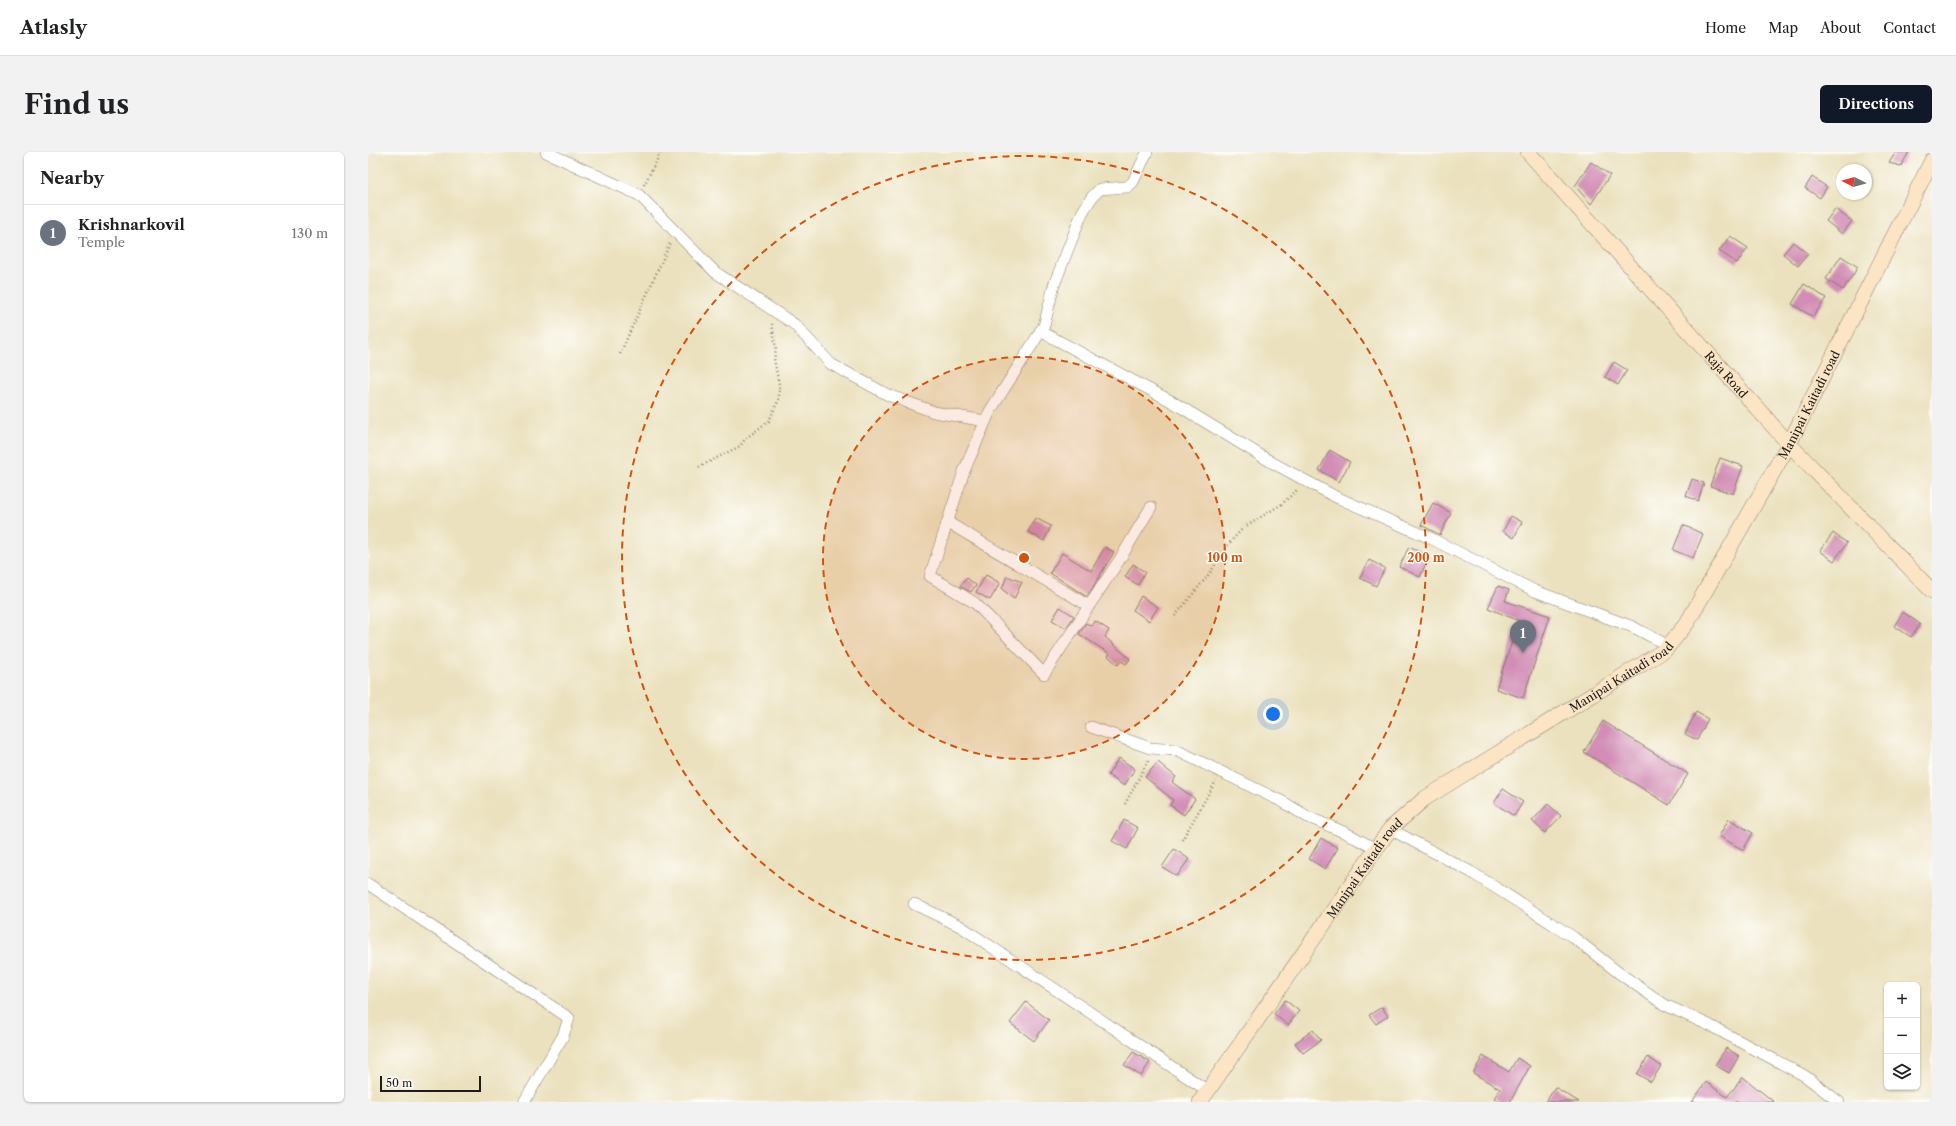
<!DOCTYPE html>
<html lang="en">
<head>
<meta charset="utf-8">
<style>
	body { margin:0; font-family:"Libre Caslon Text",serif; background:#f2f2f2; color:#202124 }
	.controls { position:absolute; right:12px; bottom:12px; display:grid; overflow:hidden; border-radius:6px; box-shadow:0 1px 3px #0004 }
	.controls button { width:36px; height:36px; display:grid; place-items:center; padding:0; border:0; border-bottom:1px solid #e0e0e0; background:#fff; color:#202124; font:20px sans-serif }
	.compass { position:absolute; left:1468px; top:12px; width:36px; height:36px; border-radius:50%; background:#fff; box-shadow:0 1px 3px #0004; rotate:276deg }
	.scale { position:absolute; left:12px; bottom:10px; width:101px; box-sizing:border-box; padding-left:4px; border:2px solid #1c1c1c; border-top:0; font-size:11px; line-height:14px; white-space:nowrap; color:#1c1c1c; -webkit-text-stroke:3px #fdfcf7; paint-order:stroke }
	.you { position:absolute; left:905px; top:562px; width:14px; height:14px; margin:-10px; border:3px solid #fff; border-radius:50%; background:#1a73e8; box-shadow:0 0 0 6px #1a73e833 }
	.badge { display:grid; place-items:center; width:26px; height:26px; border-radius:50%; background:#111827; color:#fff; font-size:13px; font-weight:700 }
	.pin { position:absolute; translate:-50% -33px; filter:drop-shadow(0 1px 2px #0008) }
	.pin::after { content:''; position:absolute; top:21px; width:14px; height:12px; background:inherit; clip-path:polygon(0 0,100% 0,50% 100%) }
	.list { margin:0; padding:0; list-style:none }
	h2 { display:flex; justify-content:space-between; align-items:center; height:52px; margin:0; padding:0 16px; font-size:17px }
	h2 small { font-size:13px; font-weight:400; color:#757577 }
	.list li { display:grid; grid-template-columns:26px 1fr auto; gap:12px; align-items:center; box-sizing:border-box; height:56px; padding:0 16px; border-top:1px solid #e0e0e0 }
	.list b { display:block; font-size:15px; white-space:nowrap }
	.list p { margin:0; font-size:13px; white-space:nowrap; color:#757577 }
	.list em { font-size:13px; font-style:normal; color:#757577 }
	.icon { flex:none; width:22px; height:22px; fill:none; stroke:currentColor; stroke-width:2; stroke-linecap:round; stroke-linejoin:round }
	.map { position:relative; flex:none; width:1564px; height:950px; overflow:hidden; border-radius:6px }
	header { display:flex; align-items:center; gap:24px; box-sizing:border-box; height:56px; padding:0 20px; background:#fff; border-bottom:1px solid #e0e0e0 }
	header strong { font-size:19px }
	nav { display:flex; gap:22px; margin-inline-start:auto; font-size:14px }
	.intro { display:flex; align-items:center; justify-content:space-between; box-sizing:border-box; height:96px; padding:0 24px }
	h1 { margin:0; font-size:28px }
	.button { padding:10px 18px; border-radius:6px; background:#111827; color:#fff; font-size:14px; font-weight:700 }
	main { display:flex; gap:24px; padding:0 24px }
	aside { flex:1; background:#fff; border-radius:6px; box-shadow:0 1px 3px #0004 }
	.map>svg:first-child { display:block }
	.building { fill:#d28cb5 }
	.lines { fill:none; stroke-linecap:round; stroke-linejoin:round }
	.street-casing { stroke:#847e6d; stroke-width:12 }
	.secondary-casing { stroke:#847e6d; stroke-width:16 }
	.path { stroke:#847e6d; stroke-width:2.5; stroke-dasharray:1 3; stroke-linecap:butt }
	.street { stroke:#fff; stroke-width:11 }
	.secondary { stroke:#fce5c4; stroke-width:15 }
	.ring { fill:none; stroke:#d4530e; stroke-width:2; stroke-dasharray:7 5 }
	.labels { text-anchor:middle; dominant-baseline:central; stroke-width:3; stroke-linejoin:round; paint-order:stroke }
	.street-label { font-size:12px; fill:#1c1c1c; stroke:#fdfcf7 }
	.centre { fill:#d4530e; stroke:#fdfcf7; stroke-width:2 }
	.ring-label { font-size:12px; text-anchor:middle; font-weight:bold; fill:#d4530e; stroke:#fdfcf7; stroke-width:3; stroke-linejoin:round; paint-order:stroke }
</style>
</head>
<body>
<header>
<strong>Atlasly</strong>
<nav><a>Home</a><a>Map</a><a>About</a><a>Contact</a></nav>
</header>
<div class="intro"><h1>Find us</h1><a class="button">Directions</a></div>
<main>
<aside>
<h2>Nearby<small></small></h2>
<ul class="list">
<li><span class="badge" style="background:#6b7280">1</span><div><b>Krishnarkovil</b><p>Temple</p></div><em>130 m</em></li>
</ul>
</aside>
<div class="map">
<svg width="1564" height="950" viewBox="0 0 1564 950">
	<rect width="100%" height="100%" fill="#fdfcf7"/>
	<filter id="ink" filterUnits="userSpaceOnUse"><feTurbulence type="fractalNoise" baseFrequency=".025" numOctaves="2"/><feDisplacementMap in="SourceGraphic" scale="8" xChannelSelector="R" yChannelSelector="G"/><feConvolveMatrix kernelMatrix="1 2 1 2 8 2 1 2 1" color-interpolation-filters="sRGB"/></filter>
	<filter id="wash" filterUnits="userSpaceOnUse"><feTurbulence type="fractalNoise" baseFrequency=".012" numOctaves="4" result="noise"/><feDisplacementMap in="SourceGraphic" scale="16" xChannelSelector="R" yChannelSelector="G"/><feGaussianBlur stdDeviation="0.9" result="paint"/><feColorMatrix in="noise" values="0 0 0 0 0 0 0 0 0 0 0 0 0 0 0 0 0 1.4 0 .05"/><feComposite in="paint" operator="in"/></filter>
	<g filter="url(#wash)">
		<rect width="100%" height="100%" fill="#ebe1be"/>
		<g id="blocks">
			<g class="building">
				<path d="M1528 0H1541L1533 14 1521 11Z"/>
				<path d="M1223 10 1242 23 1223 52 1207 34Z"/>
				<path d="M1444 25 1459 35 1452 46 1437 36Z"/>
				<path d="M1467 57 1484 69 1474 82 1458 69Z"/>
				<path d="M1362 84 1380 96 1369 111 1351 99Z"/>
				<path d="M1425 90 1440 102 1430 114 1415 102Z"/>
				<path d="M1473 104 1490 115 1475 138 1458 127Z"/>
				<path d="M1436 132 1458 146 1445 165 1424 152Z"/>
				<path d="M1246 210 1259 218 1250 233 1237 225Z"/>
				<path d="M962 298 982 310 971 330 951 318Z"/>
				<path d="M1352 306 1375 314 1365 342 1342 334Z"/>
				<path d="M1324 327 1336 331 1330 349 1318 344Z"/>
				<path d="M1065 351 1083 361 1072 383 1053 373Z"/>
				<path d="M1143 364 1154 370 1146 386 1135 379Z"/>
				<path d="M667 366 683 374 676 389 660 380Z"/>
				<path d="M1315 373 1335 382 1325 406 1305 398Z"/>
				<path d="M1465 381 1479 391 1466 409 1452 399Z"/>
				<path d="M737 395 746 400 719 445 682 421 694 401 723 419Z"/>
				<path d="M1041 395 1061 404 1052 425 1031 415Z"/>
				<path d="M1001 408 1017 416 1008 434 992 426Z"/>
				<path d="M765 412 777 420 770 433 757 425Z"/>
				<path d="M618 423 632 431 622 448 608 440Z"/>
				<path d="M639 424 654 430 646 447 634 437Z"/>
				<path d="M599 426 608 433 603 440 592 434Z"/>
				<path d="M1130 434 1141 438 1137 449 1182 464 1155 546 1128 537 1151 469 1120 456Z"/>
				<path d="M773 444 790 455 781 469 765 458Z"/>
				<path d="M692 455 706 464 698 476 684 468Z"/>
				<path d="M1535 460 1552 472 1543 485 1526 474Z"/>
				<path d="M727 469 741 478 737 485 762 507 758 512 753 509 750 513 740 504 742 502 711 482 718 471 724 474Z"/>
				<path d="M1328 560 1340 567 1329 588 1317 582Z"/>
				<path d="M1235 569 1320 622 1301 653 1216 600Z"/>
				<path d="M751 606 767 617 756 634 740 623Z"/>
				<path d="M790 610 808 625 804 630 827 647 816 663 802 653 805 648 777 625Z"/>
				<path d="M1135 637 1155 650 1146 664 1126 651Z"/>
				<path d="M1180 652 1193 664 1177 681 1164 669Z"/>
				<path d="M1361 667 1385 681 1375 698 1351 684Z"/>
				<path d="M756 668 770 676 759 697 744 689Z"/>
				<path d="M953 686 970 696 957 717 941 707Z"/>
				<path d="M806 697 821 707 809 724 794 715Z"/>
				<path d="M917 848 931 859 920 873 906 862Z"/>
				<path d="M658 850 681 868 666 889 642 871Z"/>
				<path d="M1014 855 1020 864 1008 872 1001 863Z"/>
				<path d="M945 878 953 888 935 901 927 891Z"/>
				<path d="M1358 896 1371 904 1361 921 1347 913Z"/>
				<path d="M765 900 782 910 773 924 756 913Z"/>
				<path d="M1115 904 1141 920 1149 906 1162 914 1142 950H1133L1126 946 1132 937 1105 921Z"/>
				<path d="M1280 905 1293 914 1283 930 1269 922Z"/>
				<path d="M1375 925 1406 950H1324L1338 930 1359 945Z"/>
				<path d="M1187 935 1211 950H1178Z"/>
			</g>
		</g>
	</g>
	<g filter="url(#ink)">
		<use href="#blocks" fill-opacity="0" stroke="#847e6d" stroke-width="1"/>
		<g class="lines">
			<g class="street-casing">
				<g id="street">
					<path d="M178 0 271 43 347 120 426 172 463 212 520 243 566 260 617 269"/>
					<path d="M779 0 765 30 759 35 732 37 724 45 714 61 686 133 676 174 622 259 596 319 562 424 607 451 676 522 752 407 783 355"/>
					<path d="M672 179 803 249 905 311 968 345 1062 386 1167 439 1265 475 1301 494"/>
					<path d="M579 370 721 454"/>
					<path d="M723 575 782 596 808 598 915 650 940 665 978 681 1008 697"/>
					<path d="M1022 677 1103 720 1205 785 1251 821 1297 853 1341 873 1437 924 1471 950"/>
					<path d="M0 732 201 866 195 884 156 950"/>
					<path d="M546 752 592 774 840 939"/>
				</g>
			</g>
			<g class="secondary-casing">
				<g id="secondary">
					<path id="s1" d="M1160 0 1421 292 1564 439"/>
					<path id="s2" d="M832 950 1022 677 1056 647 1297 498 1319 471 1421 292 1564 8"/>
				</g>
			</g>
			<g class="path">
				<path d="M276 33 293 0"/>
				<path d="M252 202 302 91"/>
				<path d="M331 315 372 294 377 287 401 269 411 247V232L406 207 408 197 404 171"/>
				<path d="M807 464 842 421 858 395 875 376 914 352 929 338"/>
				<path d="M757 652 781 607"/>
				<path d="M814 688 848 629"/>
			</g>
			<use href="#street" class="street"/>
			<use href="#secondary" class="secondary"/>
		</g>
	</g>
	<circle cx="656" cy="406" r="201" fill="#d4530e" fill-opacity=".12"/>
	<g class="ring">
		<circle cx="656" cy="406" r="201"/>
		<circle cx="656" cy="406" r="402"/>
	</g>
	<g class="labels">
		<g class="street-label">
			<text stroke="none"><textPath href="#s1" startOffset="298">Raja Road</textPath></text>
			<text stroke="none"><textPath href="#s2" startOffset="946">Manipai Kaitadi road</textPath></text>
			<text stroke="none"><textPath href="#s2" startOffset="610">Manipai Kaitadi road</textPath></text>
			<text stroke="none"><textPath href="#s2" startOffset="286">Manipai Kaitadi road</textPath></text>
		</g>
	</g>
	<circle cx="656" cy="406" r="6" class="centre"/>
	<g class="ring-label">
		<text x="857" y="410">100 m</text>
		<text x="1058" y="410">200 m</text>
	</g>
</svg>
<div class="controls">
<button>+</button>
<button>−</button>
<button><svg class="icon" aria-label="layers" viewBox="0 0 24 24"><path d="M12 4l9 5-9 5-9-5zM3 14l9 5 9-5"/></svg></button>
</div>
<svg class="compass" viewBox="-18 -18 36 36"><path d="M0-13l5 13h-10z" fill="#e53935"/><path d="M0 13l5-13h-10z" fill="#757577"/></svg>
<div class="scale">50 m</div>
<div class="you"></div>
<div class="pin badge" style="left:1155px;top:501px;background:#6b7280">1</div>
</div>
</main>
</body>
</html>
